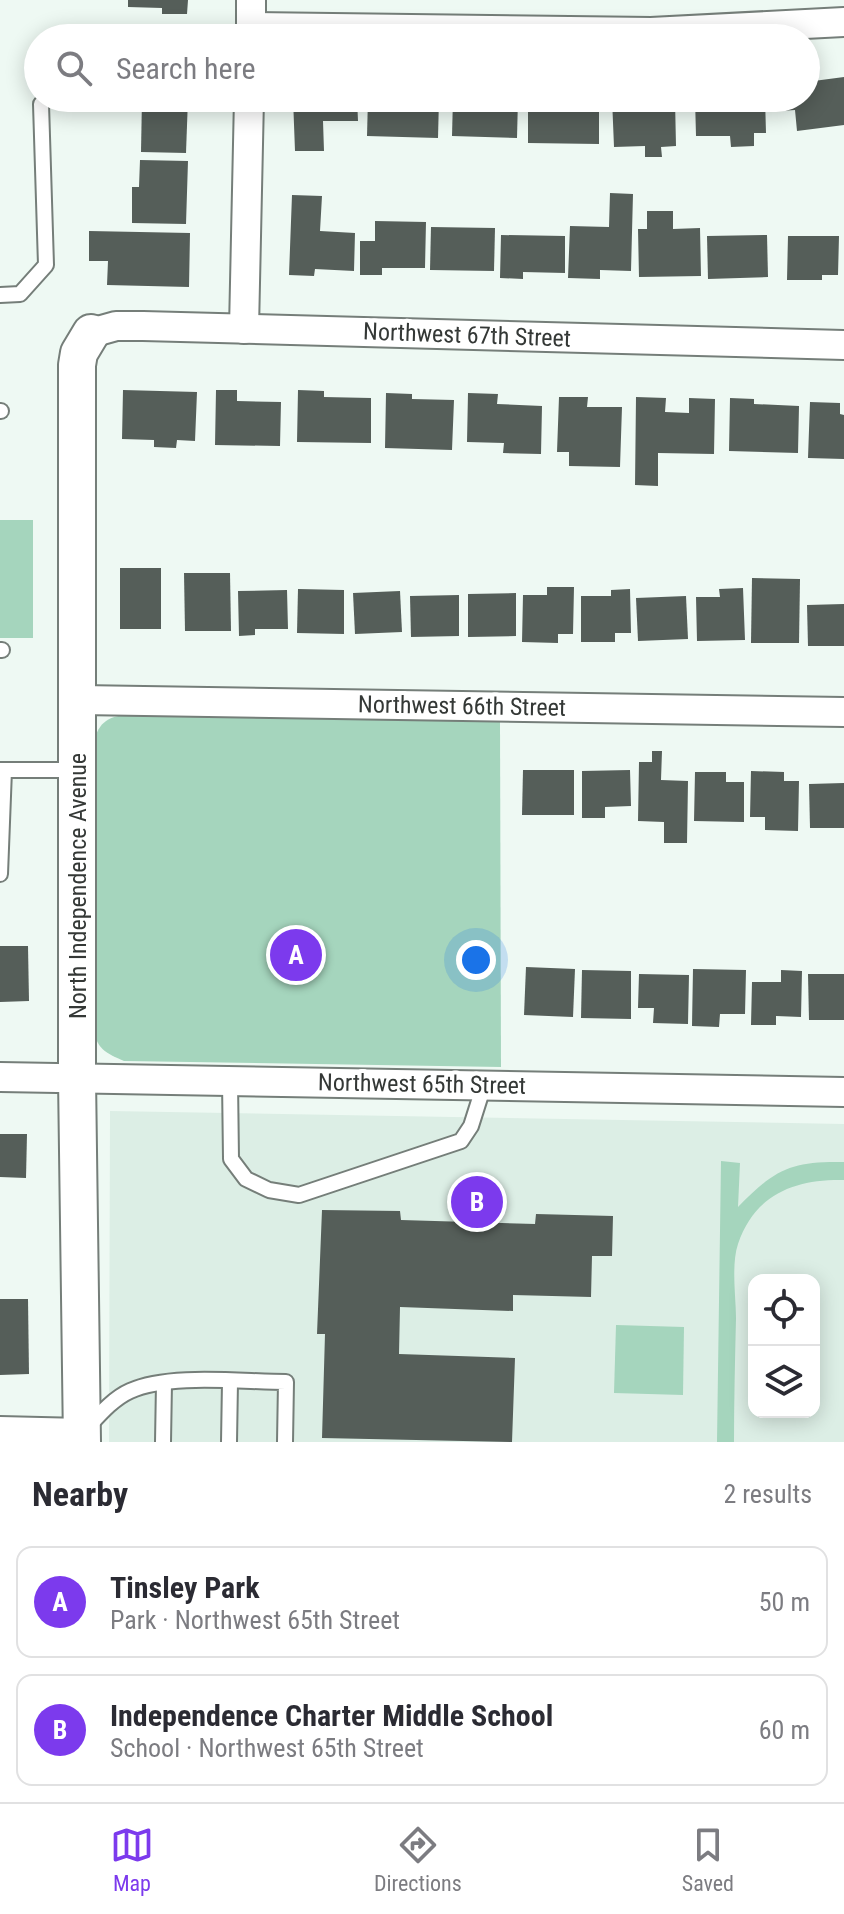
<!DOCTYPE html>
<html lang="en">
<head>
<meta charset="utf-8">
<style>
	body { margin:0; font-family:"Roboto Condensed",sans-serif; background:#f2f2f3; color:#2b2b33 }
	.controls { position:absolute; right:24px; bottom:24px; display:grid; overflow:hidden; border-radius:16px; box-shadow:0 4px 20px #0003 }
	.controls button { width:72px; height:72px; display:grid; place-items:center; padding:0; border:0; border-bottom:2px solid #e1e1e2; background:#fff; color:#2b2b33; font:40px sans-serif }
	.you { position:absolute; left:476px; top:960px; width:28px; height:28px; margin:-20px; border:6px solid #fff; border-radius:50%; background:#1a73e8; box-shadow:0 0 0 12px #1a73e833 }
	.badge { display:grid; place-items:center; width:52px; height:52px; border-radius:50%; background:#7c3aed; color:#fff; font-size:26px; font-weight:700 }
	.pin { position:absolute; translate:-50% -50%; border:4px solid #fff; box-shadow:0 2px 8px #0006 }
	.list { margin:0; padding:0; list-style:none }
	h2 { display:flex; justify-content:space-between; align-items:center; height:104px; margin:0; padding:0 32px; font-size:34px }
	h2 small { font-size:26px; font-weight:400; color:#7c7c81 }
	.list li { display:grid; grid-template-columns:52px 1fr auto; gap:24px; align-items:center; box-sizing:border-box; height:112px; margin:0 16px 16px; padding:0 16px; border:2px solid #e1e1e2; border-radius:16px }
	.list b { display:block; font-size:30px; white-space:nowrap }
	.list p { margin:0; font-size:26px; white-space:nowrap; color:#7c7c81 }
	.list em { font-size:26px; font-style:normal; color:#7c7c81 }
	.icon { flex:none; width:44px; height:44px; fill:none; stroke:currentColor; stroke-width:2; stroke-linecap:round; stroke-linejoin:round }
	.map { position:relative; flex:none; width:844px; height:1442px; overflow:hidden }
	.search { position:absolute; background:#fff; box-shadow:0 4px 20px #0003; left:24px; right:24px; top:24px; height:88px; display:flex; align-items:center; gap:20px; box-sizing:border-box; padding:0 28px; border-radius:44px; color:#7c7c81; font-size:30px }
	.sheet { height:360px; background:#fff }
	nav { display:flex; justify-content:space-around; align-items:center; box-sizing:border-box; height:112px; border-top:2px solid #e1e1e2; background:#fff; font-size:22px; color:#7c7c81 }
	nav a { display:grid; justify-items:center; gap:4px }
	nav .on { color:#7c3aed }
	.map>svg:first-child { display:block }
	.built { fill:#dceee5; fill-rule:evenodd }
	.green { fill:#a5d5bd }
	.building { fill:#555e59 }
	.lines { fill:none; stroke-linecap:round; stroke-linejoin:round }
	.service-casing { stroke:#757e79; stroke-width:18 }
	.minor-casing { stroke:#757e79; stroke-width:32 }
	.tertiary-casing { stroke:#757e79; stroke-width:40 }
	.service { stroke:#fff; stroke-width:14 }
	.minor { stroke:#fff; stroke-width:28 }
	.tertiary { stroke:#fff; stroke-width:36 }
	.labels { text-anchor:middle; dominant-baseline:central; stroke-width:8; stroke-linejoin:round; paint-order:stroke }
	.street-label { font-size:24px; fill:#343836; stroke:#fff }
</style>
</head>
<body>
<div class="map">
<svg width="844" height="1442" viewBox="0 0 844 1442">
	<rect width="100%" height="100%" fill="#eef9f3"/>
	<path class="built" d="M110 1111 844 1124V1442H109ZM754 1280H814V1412H754Z"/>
	<g class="green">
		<rect x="0" y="520" width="33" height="118"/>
		<path d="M134 714 500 722 501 1067 124 1061C105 1053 96 1048 93 1027L94 740C101 718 112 716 134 714Z"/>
		<path d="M721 1161 740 1163 738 1207C775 1169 791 1161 844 1162V1180C795 1179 755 1194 738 1244 731 1265 736 1297 736 1318 735 1360 734 1401 734 1442H717Z"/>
		<path d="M616 1325 684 1327 683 1395 614 1393Z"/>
	</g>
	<g class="building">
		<path d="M128 0H188L187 14H162V8L128 7Z"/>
		<path d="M138 24 190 25V38H138Z"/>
		<path d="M844 77V125L797 131 795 110 780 111 778 98H806V82Z"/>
		<path d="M142 98H188L186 153 141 152Z"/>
		<path d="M293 98H357L358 121H323L324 151H295Z"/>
		<path d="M368 98H439L438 138 367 136Z"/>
		<path d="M453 98H518L517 138 452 136Z"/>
		<path d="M528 98H599V144L528 143Z"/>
		<path d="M612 98 675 100 676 146 661 147 662 157H645V146L614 147Z"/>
		<path d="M695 98H765L766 133H754V146L731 147 730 136H696Z"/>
		<path d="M140 160 188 161 186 224 132 223V187H139Z"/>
		<path d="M610 193 633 194 631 271 600 270V279L568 278 570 226 609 227Z"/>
		<path d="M292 195 322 196 320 231 355 233 354 271 315 269 314 276 289 275Z"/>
		<path d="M647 211H673V229L700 228 701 276 639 277 638 229H647Z"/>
		<path d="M375 221 426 222 425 268H382V275H360V241H375Z"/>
		<path d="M431 227 495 228 494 271 430 270Z"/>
		<path d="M89 231 190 233 189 287 107 285 108 261H89Z"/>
		<path d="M501 235 565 236V273L523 272V279L500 278Z"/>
		<path d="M767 235 768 277 708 279 707 236Z"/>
		<path d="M788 236H839L838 275H822V280H787Z"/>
		<path d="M123 390 197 392 195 441 177 440 176 448 154 447V440L122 439Z"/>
		<path d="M216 390H237V401L281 402 280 446 215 445Z"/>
		<path d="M298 390 324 391V397L371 398V443L297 442Z"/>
		<path d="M386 393 412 394V399L454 400 452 450 385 448Z"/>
		<path d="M468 393 498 394 497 404 542 406 541 454 503 453 504 443 467 442Z"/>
		<path d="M559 397H588L587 407H622L620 467 569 466V452H557Z"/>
		<path d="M636 397 666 398 665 412 689 413V398L715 399 714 454 658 453V486L635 485Z"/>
		<path d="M730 398 754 399V404L799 406 798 453 729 451Z"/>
		<path d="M810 402 840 403V414L844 415V459L808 458Z"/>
		<rect x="120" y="568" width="41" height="61"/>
		<path d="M184 573H230L231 631H185Z"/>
		<path d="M752 578 800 579 799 643H751Z"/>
		<path d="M547 587H574L573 634H558V643L522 642 523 595H547Z"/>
		<path d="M743 588 745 640 697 641 696 597H720L719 589Z"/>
		<path d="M298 589 344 590V634L297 633Z"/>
		<path d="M630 589 631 633H615V642H581V596H611V590Z"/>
		<path d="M287 590 288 629H255V635L239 636 238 591Z"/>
		<path d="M400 591 402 632 355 634 353 593Z"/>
		<path d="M516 593V636L468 637V594Z"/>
		<path d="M459 595V636L411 637 410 596Z"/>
		<path d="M686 596 688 639 638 641 636 598Z"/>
		<path d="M844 604V646H808L807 605Z"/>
		<path d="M652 751H662L661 780 688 781 687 843H664V822L638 821 639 762H652Z"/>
		<path d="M523 770H574V815H522Z"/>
		<path d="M630 770 631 806 605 807V818H582V771Z"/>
		<path d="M751 771 784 772V781H799L798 831 765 830V817H750Z"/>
		<path d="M695 772H726V782H744V822L694 821Z"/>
		<path d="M844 783V828H810L809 784Z"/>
		<path d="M0 946H28L29 1001 0 1002Z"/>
		<path d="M526 967 575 969 573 1017 524 1015Z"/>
		<path d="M693 969 746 970 745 1014H720L719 1027 692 1026Z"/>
		<path d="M582 970 631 971V1019L581 1018Z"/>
		<path d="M781 970 802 971 801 1017 776 1016V1025H751L752 982H781Z"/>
		<path d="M639 974 689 975 688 1024 653 1023 654 1008H638Z"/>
		<path d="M808 974H844V1020H809Z"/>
		<path d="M0 1134H27L26 1178 0 1177Z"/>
		<path d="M322 1210 400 1211 401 1220 535 1224 536 1214 613 1216 612 1256H592L591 1297 513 1295V1311L400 1307 399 1354 515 1358 512 1442 322 1438 325 1334H317Z"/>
		<path d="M0 1299H28L29 1374 0 1375Z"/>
	</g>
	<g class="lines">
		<g class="service-casing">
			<g id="service">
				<path d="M0 295 20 294 46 265 41 104"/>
				<path d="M0 411H1"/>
				<path d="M0 650H2"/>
				<path d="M0 770H4L0 874"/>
				<path d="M4 770H75"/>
				<path d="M230 1081 231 1159 246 1179 269 1190 299 1195 461 1141 471 1126 484 1085"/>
				<path d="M88 1427C100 1414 114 1398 130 1391 169 1373 242 1382 286 1382L285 1442"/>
				<path d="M163 1442 164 1383"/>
				<path d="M229 1442 230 1382"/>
			</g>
		</g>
		<g class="minor-casing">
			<g id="minor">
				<path d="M251 27 651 32 844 22"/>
				<path d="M251 38V0"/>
				<path d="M244 329 249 98"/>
				<path d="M91 333 116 326H143L844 345"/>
				<path d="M80 700 844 712"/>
				<path d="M0 1077 844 1092"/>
				<path d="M0 1431 82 1433"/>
			</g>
		</g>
		<g class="tertiary-casing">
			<path id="tertiary" d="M82 1442 77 1078V365L79 353 91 333"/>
		</g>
		<use href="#service" class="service"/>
		<use href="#minor" class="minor"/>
		<use href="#tertiary" class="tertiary"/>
	</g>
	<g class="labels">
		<g class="street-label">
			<text transform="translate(467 335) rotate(2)">Northwest 67th Street</text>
			<text transform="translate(462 706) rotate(1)">Northwest 66th Street</text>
			<text transform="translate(78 886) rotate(-90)">North Independence Avenue</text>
			<text transform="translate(422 1084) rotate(1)">Northwest 65th Street</text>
		</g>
	</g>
</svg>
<div class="controls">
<button><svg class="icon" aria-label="locate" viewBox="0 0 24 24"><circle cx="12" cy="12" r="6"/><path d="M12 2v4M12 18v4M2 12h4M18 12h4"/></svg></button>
<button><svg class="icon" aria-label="layers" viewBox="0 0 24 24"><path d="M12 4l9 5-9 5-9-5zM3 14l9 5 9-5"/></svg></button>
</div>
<div class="you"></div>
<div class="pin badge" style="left:296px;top:955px">A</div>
<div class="pin badge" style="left:477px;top:1202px">B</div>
<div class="search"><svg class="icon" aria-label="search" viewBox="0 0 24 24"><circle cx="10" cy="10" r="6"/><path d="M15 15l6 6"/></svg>Search here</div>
</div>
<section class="sheet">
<h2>Nearby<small>2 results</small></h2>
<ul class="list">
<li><span class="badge">A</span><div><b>Tinsley Park</b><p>Park · Northwest 65th Street</p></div><em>50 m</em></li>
<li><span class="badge">B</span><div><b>Independence Charter Middle School</b><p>School · Northwest 65th Street</p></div><em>60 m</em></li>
</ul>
</section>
<nav>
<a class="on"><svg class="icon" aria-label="map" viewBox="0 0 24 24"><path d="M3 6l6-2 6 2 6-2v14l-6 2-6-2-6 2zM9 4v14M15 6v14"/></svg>Map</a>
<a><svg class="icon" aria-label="directions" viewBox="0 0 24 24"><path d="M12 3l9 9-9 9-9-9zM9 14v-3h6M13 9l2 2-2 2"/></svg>Directions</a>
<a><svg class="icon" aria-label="saved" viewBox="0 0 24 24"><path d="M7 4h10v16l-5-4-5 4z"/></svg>Saved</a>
</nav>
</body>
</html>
